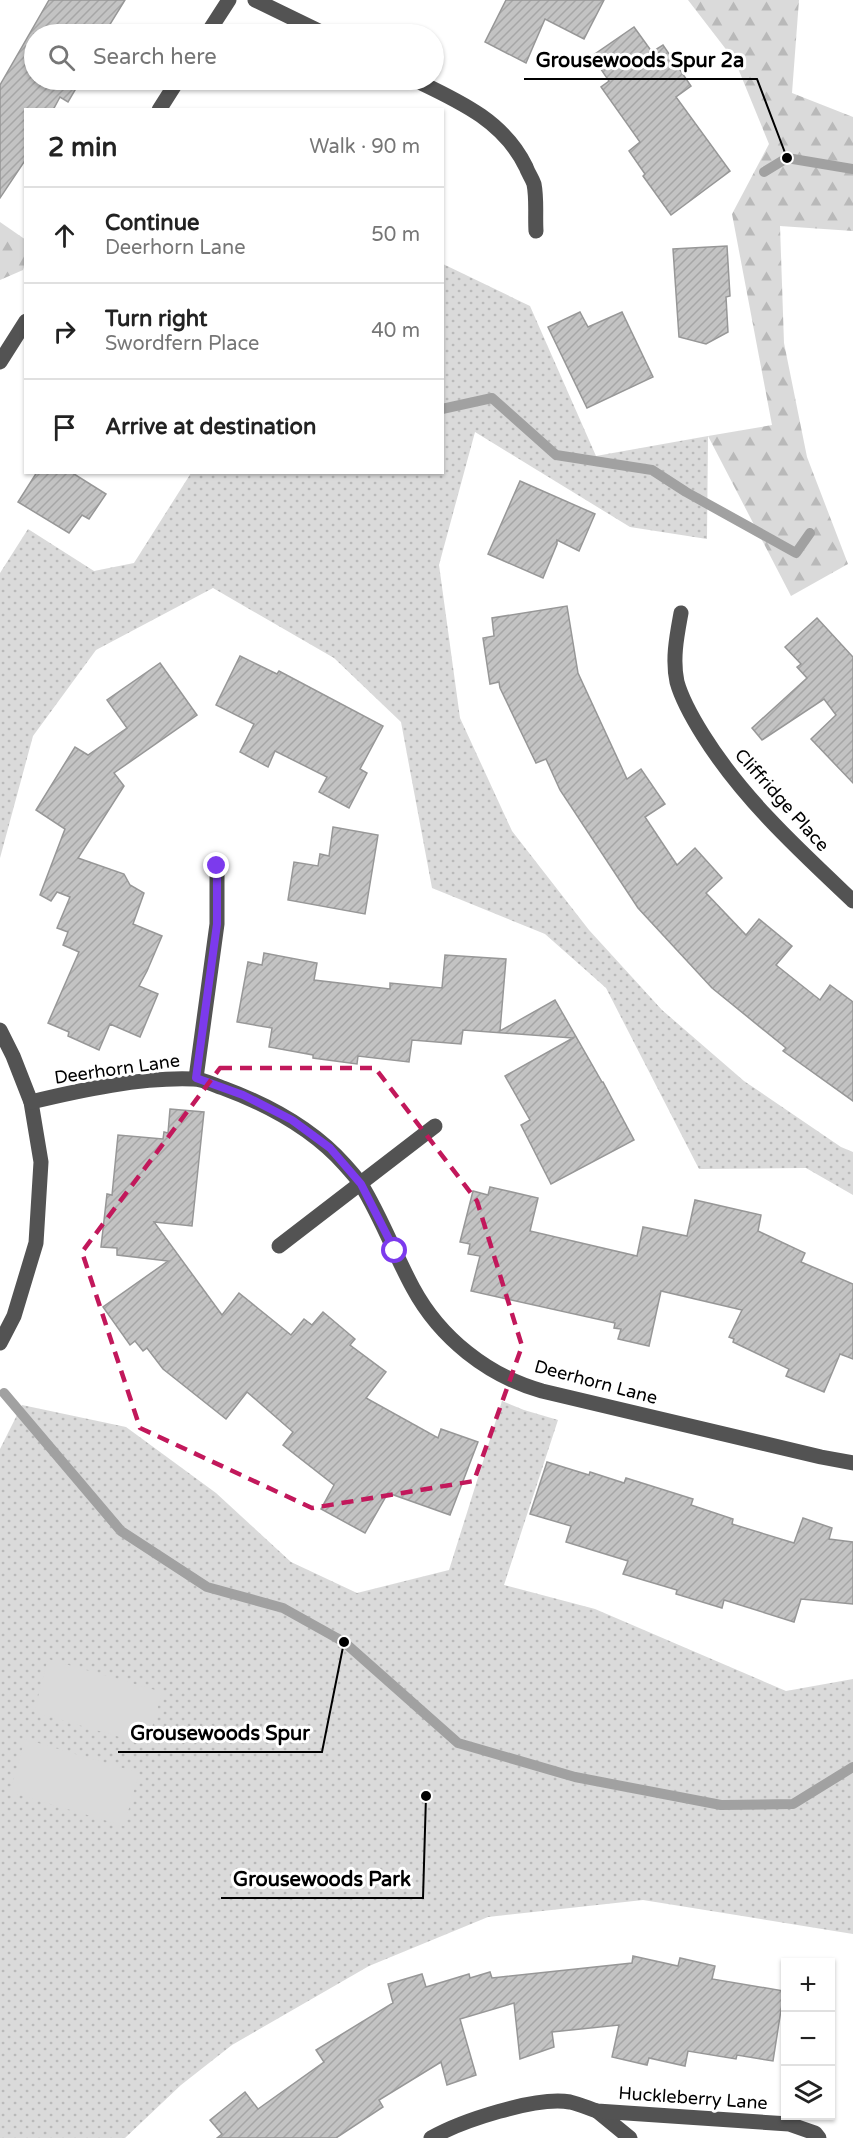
<!DOCTYPE html>
<html lang="en">
<head>
<meta charset="utf-8">
<style>
	body { margin:0; font-family:"Varela Round",sans-serif; background:#f6f6f6; color:#222 }
	.controls { position:absolute; right:18px; bottom:18px; display:grid; overflow:hidden; border-radius:0px; box-shadow:0 2px 4px #0004 }
	.controls button { width:54px; height:54px; display:grid; place-items:center; padding:0; border:0; border-bottom:2px solid #e0e0e0; background:#fff; color:#222; font:30px sans-serif }
	.stop { position:absolute; width:18px; height:18px; margin:-14px; border:4px solid #7c3aed; border-radius:50%; background:#fff }
	.stop.end { background:#7c3aed; border-color:#fff; box-shadow:0 2px 6px #0008 }
	.list { margin:0; padding:0; list-style:none }
	h2 { display:flex; justify-content:space-between; align-items:center; height:78px; margin:0; padding:0 24px; font-size:26px }
	h2 small { font-size:20px; font-weight:400; color:#767676 }
	.list li { display:grid; grid-template-columns:39px 1fr auto; gap:18px; align-items:center; box-sizing:border-box; height:96px; padding:0 24px; border-top:2px solid #e0e0e0 }
	.list b { display:block; font-size:22px; white-space:nowrap }
	.list p { margin:0; font-size:20px; white-space:nowrap; color:#767676 }
	.list em { font-size:20px; font-style:normal; color:#767676 }
	.icon { flex:none; width:33px; height:33px; fill:none; stroke:currentColor; stroke-width:2; stroke-linecap:round; stroke-linejoin:round }
	.map { position:relative; flex:none; width:853px; height:2138px; overflow:hidden }
	.search { position:absolute; background:#fff; box-shadow:0 2px 4px #0004; left:24px; top:24px; width:420px; height:66px; display:flex; align-items:center; gap:15px; box-sizing:border-box; padding:0 21px; border-radius:33px; color:#767676; font-size:22px }
	.panel { position:absolute; background:#fff; box-shadow:0 2px 4px #0004; left:24px; top:108px; width:420px; height:366px; border-radius:0px }
	.map>svg:first-child { display:block }
	.forest { fill:url(#forest-firs) }
	.park { fill:url(#park-dots) }
	.garden { fill:#dadada }
	.lines { fill:none; stroke-linecap:round; stroke-linejoin:round }
	.stream { stroke:#a1a1a1; stroke-width:10 }
	.building { fill:url(#building-hatch); stroke:#979797; stroke-width:1.5 }
	.minor { stroke:#535353; stroke-width:15 }
	.route { stroke:#7c3aed; stroke-width:8 }
	.marked { fill:none; stroke:#c2185b; stroke-width:4.5; stroke-dasharray:12 8; stroke-linejoin:round }
	.labels { text-anchor:middle; dominant-baseline:central; stroke-width:6; stroke-linejoin:round; paint-order:stroke }
	.street-label { font-size:18px; fill:#000; stroke:#fff }
	.leader { fill:none; stroke:#000; stroke-width:2 }
	.callout-dot { fill:#000; stroke:#fff; stroke-width:2 }
	.callout-label { font-size:20px; text-anchor:middle; font-weight:bold; fill:#000; stroke:#fff; stroke-width:6; stroke-linejoin:round; paint-order:stroke }
</style>
</head>
<body>
<div class="map">
<svg width="853" height="2138" viewBox="0 0 853 2138">
	<defs>
		<pattern id="forest-firs" width="22" height="20" patternUnits="userSpaceOnUse" patternTransform="scale(1.5)"><rect width="22" height="20" fill="#dadada"/><path d="M5 1l3.5 6h-7zM16 11l3.5 6h-7z" fill="#b9b9b9"/></pattern>
		<pattern id="park-dots" width="8" height="8" patternUnits="userSpaceOnUse" patternTransform="scale(1.5)"><rect width="8" height="8" fill="#dadada"/><path d="M2 2h.1M6 6h.1" fill="none" stroke="#b9b9b9" stroke-width="1.8" stroke-linecap="round"/></pattern>
		<pattern id="building-hatch" width="6" height="6" patternUnits="userSpaceOnUse" patternTransform="scale(1.5)"><rect width="6" height="6" fill="#c3c3c3"/><path d="M-1 1l2-2M0 6l6-6M5 7l2-2" fill="none" stroke="#a6a6a6"/></pattern>
	</defs>
	<rect width="100%" height="100%" fill="#fff"/>
	<g class="forest">
		<path d="M688 0H799L792 93 853 117V231L780 226 784 343 807 457 848 564 791 596 708 436 772 425 732 214 769 144 735 61Z"/>
		<path d="M0 222 26 240 25 264 23 270 0 280Z"/>
	</g>
	<g class="park">
		<path d="M443 264 530 306 596 456 708 436 707 539 630 527 475 432 439 565 460 718 512 831 589 930 662 1010 744 1081 841 1147 853 1152V1195L806 1168 699 1169 606 988 545 934 432 888 401 722 334 658 213 588 96 650 33 736 0 858V573L28 529 94 571 134 563 191 473 442 472Z"/>
		<path d="M502 1401 524 1410 558 1420 504 1585 595 1609 786 1691 853 1679V1934L643 1900 488 1917 369 1966 232 2045 181 2085 125 2138H0V1449L22 1405 126 1427 216 1493 291 1562 357 1593 449 1570Z"/>
	</g>
	<g class="garden">
		<path d="M48 1659 162 1692 147 1745 34 1712Z"/>
		<path d="M25 1739 139 1773 124 1826 10 1792Z"/>
	</g>
	<g class="lines">
		<g class="stream">
			<path d="M764 172 787 158 853 169"/>
			<path d="M442 409 492 398 556 455 652 470 686 492 796 553 810 533"/>
			<path d="M4 1393 121 1531 207 1587 283 1608 344 1642 458 1743 575 1777 721 1805 793 1804 853 1767"/>
		</g>
	</g>
	<g class="building">
		<path d="M49 0H125L104 34H34V80H81L68 102 60 97 53 110H26V159L0 198V85Z"/>
		<path d="M506 0H604L584 39 545 19 526 63 485 42Z"/>
		<path d="M634 27 652 52 663 45 691 86 676 97 730 171 671 215 643 176 645 174 629 151 640 142 601 87 609 81 592 56Z"/>
		<path d="M727 246 730 296 726 297 728 332 706 344 679 337 673 249Z"/>
		<path d="M580 312 588 327 622 312 653 377 587 408 548 327Z"/>
		<path d="M37 472H71L106 494 89 519 82 515 69 533 18 502Z"/>
		<path d="M520 481 595 514 579 551 557 540V544L543 578 488 554Z"/>
		<path d="M567 606 578 673 627 779 641 769 665 804 645 817 677 865 695 848 722 878 706 893 746 935 759 919 792 946 776 965 820 1000 830 985 853 1002V1101L783 1051 786 1048 712 988 638 908 560 790 546 759 536 763 500 688 499 682 490 684 483 638 494 636 492 618Z"/>
		<path d="M817 618 853 657V783L811 739 836 715 824 699 762 740 752 728 807 678 797 667 801 664 785 647Z"/>
		<path d="M240 656 277 674 279 671 383 726 360 769 367 773 349 808 319 792 327 777 275 751 268 767 240 752 254 724 216 705Z"/>
		<path d="M160 663 197 715 114 773 124 786 78 858 124 874 130 885 144 893 133 924 162 936 147 971 139 986 158 994 140 1037 110 1024 99 1050 68 1036 69 1032 48 1023 79 952 63 945 68 932 57 928 70 897 57 892 51 901 40 895 65 829 36 810 75 747 88 755 127 728 107 700Z"/>
		<path d="M333 827 378 835 365 914 288 900 294 862 318 866 320 854 329 856Z"/>
		<path d="M264 953 317 963 314 980 390 989V983L442 988 445 955 506 959 500 1031 555 1000 602 1082H603L634 1140 551 1184 521 1125 530 1120 505 1076 573 1038 463 1030 461 1044 412 1040 409 1062 358 1056 357 1064 313 1058V1055L269 1047 272 1028 237 1022 248 962 262 965Z"/>
		<path d="M170 1109 204 1112 192 1226 154 1222 222 1315 239 1293 291 1335 304 1319 312 1325 323 1312 355 1339 350 1345 386 1372 366 1398 438 1438 441 1429 478 1442 450 1515 388 1493 365 1533 321 1509 334 1485 283 1445 293 1432 247 1392 226 1419 163 1369 147 1348 143 1351 135 1341 130 1345 103 1307 168 1261 117 1255V1248L101 1247 107 1194 112 1195 118 1135 163 1139 164 1132 168 1133Z"/>
		<path d="M490 1187 538 1198 530 1231 637 1256 643 1227 687 1236 695 1200 761 1215 758 1231 805 1253 801 1262 853 1284V1359L840 1354 824 1392 786 1376 789 1369 733 1342 734 1339 729 1337 742 1310 661 1291 649 1346 618 1339 621 1329 614 1328 615 1323 471 1291 480 1256 468 1254 470 1244 460 1242 473 1191 488 1195Z"/>
		<path d="M547 1462 589 1475 590 1472 624 1483 626 1478 693 1499 691 1505 733 1519 732 1524 794 1543 803 1518 832 1528 829 1539 853 1542V1604L801 1599 794 1622 724 1600 722 1608 676 1594 677 1590 623 1574 628 1561 566 1542 571 1526 530 1514Z"/>
		<path d="M633 1956 678 1966 680 1958 715 1966 712 1979 784 1991 773 2061 737 2055 736 2059 688 2051 685 2066 649 2058 647 2065 612 2057 619 2025 552 2032 554 2047 520 2059 514 2003 460 2019 476 2075 447 2085 441 2062 379 2100 383 2107 336 2138H217L222 2134 210 2120 245 2092 258 2109 324 2062 316 2050 393 2003 388 1984 422 1974 426 1987 469 1974 470 1978 490 1972 492 1978 632 1963Z"/>
	</g>
	<g class="lines">
		<g class="minor">
			<path d="M255 0 325 34"/>
			<path d="M207 34 229 0"/>
			<path d="M415 80C459 101 504 121 526 167 528 173 532 178 534 184 537 199 535 216 536 231"/>
			<path d="M159 110 178 80"/>
			<path d="M0 362 26 321"/>
			<path d="M681 613C677 635 672 659 677 682 682 700 693 719 703 735 743 799 799 850 853 901"/>
			<path d="M0 1030 13 1056 31 1102 41 1162 36 1243 14 1316 0 1343"/>
			<path d="M196 1078 217 924V866"/>
			<path d="M31 1102C81 1090 141 1077 193 1079 203 1079 214 1085 223 1088 269 1105 313 1129 345 1165 351 1172 358 1179 362 1186 382 1219 395 1255 413 1288 440 1338 488 1376 542 1391L821 1457 853 1463"/>
			<path d="M279 1246 435 1126"/>
			<path d="M597 2111 630 2138"/>
			<path d="M431 2138C461 2121 536 2096 570 2102 579 2104 588 2108 597 2111L789 2124 815 2133 819 2138"/>
		</g>
	</g>
	<g class="lines">
		<path class="route" d="M217 866V924L196 1078 243 1095 292 1120 330 1148 361 1184 395 1251"/>
	</g>
	<path class="marked" d="M220 1068H375L477 1201 522 1346 474 1481 312 1508 140 1428 82 1252Z"/>
	<g class="labels">
		<g class="street-label">
			<text transform="translate(782 800) rotate(48)">Cliffridge Place</text>
			<text transform="translate(117 1069) rotate(-8)">Deerhorn Lane</text>
			<text transform="translate(596 1382) rotate(15)">Deerhorn Lane</text>
			<text transform="translate(693 2098) rotate(4)">Huckleberry Lane</text>
		</g>
	</g>
	<path class="leader" d="M787 158L757 79H524M344 1642L322 1752H118M426 1796L423 1898H221"/>
	<g class="callout-dot">
		<circle cx="787" cy="158" r="6"/>
		<circle cx="344" cy="1642" r="6"/>
		<circle cx="426" cy="1796" r="6"/>
	</g>
	<g class="callout-label">
		<text x="640" y="67">Grousewoods Spur 2a</text>
		<text x="220" y="1740">Grousewoods Spur</text>
		<text x="322" y="1886">Grousewoods Park</text>
	</g>
</svg>
<div class="controls">
<button>+</button>
<button>−</button>
<button><svg class="icon" aria-label="layers" viewBox="0 0 24 24"><path d="M12 4l9 5-9 5-9-5zM3 14l9 5 9-5"/></svg></button>
</div>
<div class="stop" style="left:395px;top:1251px"></div>
<div class="stop end" style="left:217px;top:866px"></div>
<div class="search"><svg class="icon" aria-label="search" viewBox="0 0 24 24"><circle cx="10" cy="10" r="6"/><path d="M15 15l6 6"/></svg>Search here</div>
<section class="panel">
<h2>2 min<small>Walk · 90 m</small></h2>
<ul class="list">
<li><svg class="icon" aria-label="ahead" viewBox="0 0 24 24"><path d="M12 20V5M6 11l6-6 6 6"/></svg><div><b>Continue</b><p>Deerhorn Lane</p></div><em>50 m</em></li>
<li><svg class="icon" aria-label="right" viewBox="0 0 24 24"><path d="M7 20v-9h11M14 6l5 5-5 5"/></svg><div><b>Turn right</b><p>Swordfern Place</p></div><em>40 m</em></li>
<li><svg class="icon" aria-label="arrive" viewBox="0 0 24 24"><path d="M6 21V4h12l-3 4 3 4H6"/></svg><div><b>Arrive at destination</b></div></li>
</ul>
</section>
</div>
</body>
</html>
